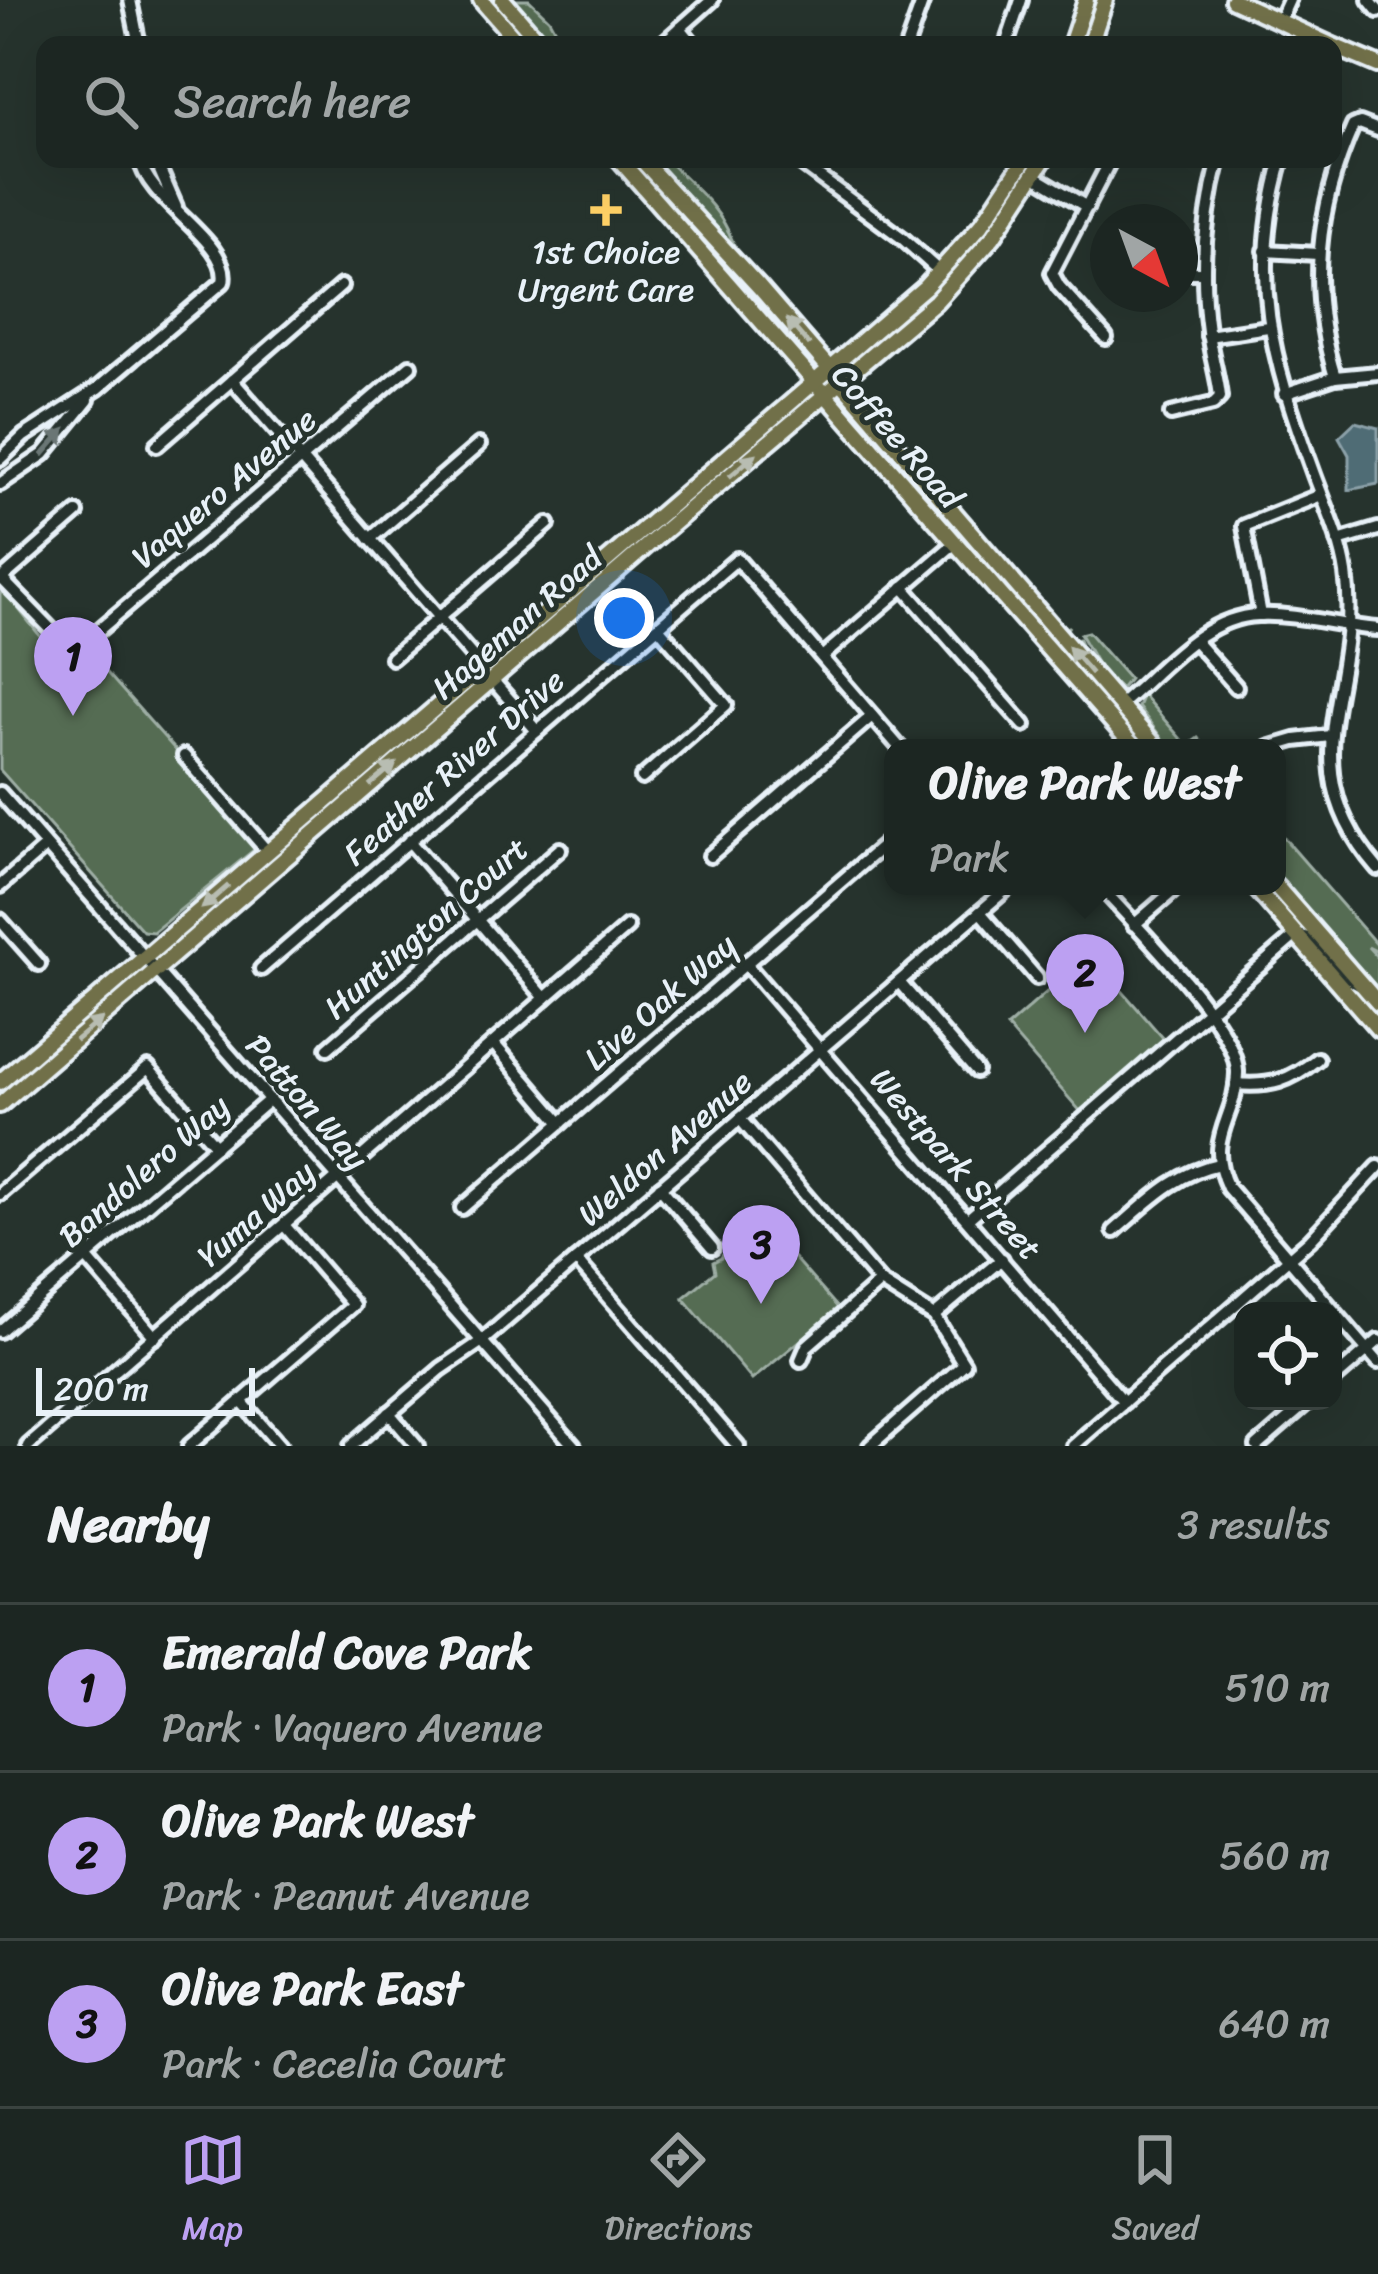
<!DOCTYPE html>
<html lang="en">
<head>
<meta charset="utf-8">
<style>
	body { margin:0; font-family:Sriracha,sans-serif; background:#29322f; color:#f1f3f6 }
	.controls { position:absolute; right:36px; bottom:36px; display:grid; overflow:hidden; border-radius:24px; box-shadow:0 12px 48px #0002 }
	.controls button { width:108px; height:108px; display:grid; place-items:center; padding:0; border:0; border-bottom:3px solid #3a4340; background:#1c2622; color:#f1f3f6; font:60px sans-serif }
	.compass { position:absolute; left:1090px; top:204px; width:108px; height:108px; border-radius:50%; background:#1c2622; box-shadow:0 12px 48px #0002; rotate:139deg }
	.scale { position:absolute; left:36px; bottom:30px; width:219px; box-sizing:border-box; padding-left:12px; border:6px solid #e8f1f8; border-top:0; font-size:33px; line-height:42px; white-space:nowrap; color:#e8f1f8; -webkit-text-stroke:9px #26332d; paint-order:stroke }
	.you { position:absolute; left:624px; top:618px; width:42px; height:42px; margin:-30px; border:9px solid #fff; border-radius:50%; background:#1a73e8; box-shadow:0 0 0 18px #1a73e833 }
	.badge { display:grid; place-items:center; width:78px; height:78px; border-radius:50%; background:#bca0f2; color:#111; font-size:39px; font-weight:700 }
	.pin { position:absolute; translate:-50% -99px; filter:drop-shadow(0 3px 6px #0008) }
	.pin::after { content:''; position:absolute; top:63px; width:42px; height:36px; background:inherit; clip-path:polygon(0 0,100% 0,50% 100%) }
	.popup { position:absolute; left:884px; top:739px; width:402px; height:156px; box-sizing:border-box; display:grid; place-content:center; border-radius:24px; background:#1c2622; filter:drop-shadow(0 3px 9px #0005); font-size:39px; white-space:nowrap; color:#a0a5a5 }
	.popup b { font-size:45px; color:#f1f3f6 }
	.popup::after { content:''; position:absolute; left:50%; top:100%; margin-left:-24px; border:24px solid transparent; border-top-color:#1c2622 }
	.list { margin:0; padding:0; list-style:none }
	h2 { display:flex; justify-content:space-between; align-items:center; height:156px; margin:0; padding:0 48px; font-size:51px }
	h2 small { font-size:39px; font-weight:400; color:#a0a5a5 }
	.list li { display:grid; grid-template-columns:78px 1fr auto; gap:36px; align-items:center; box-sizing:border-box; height:168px; padding:0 48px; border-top:3px solid #3a4340 }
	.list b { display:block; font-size:45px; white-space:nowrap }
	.list p { margin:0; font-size:39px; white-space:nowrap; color:#a0a5a5 }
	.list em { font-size:39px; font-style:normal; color:#a0a5a5 }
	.icon { flex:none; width:66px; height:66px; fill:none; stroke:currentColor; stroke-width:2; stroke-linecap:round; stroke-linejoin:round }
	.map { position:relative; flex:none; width:1378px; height:1446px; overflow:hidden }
	.search { position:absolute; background:#1c2622; box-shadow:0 12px 48px #0002; left:36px; right:36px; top:36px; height:132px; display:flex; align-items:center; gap:30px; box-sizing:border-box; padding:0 42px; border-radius:24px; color:#a0a5a5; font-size:45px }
	.sheet { height:660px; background:#1c2622 }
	nav { display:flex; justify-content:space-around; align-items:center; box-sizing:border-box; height:168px; border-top:3px solid #3a4340; background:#1c2622; font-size:33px; color:#a0a5a5 }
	nav a { display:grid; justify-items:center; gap:6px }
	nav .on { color:#bca0f2 }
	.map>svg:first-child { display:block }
	.green { fill:#546c52; stroke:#9eaea5; stroke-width:3 }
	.water { fill:#4f6c75; stroke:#8ca1a9; stroke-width:3 }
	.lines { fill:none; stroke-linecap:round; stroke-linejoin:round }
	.minor-casing { stroke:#e8f1f8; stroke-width:20 }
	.major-casing { stroke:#e8f1f8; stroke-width:22 }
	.minor { stroke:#26332d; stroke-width:10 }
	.major { stroke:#71704a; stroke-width:14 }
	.oneway { fill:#b8bdb2 }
	.oneway2 { fill:#6a7674 }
	.poi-dot { fill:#ffd166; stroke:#26332d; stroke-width:4.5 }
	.labels { text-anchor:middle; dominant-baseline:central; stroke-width:10; stroke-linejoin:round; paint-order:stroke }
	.poi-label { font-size:33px; fill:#e8f1f8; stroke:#26332d }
	.street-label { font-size:33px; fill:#e8f1f8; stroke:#26332d }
</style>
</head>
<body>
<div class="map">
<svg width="1378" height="1446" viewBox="0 0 1378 1446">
	<rect width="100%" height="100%" fill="#26332d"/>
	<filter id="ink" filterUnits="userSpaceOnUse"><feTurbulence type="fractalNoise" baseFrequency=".00833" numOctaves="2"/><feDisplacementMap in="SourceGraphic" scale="24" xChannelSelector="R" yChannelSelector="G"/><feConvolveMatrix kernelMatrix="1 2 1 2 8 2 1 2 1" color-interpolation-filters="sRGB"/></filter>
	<g filter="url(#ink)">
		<g class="green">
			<path d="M510 0H529L549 19 563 45H549Z"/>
			<path d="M649 159H666C693 187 719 205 733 242L716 231Z"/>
			<path d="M0 593H6L56 656 72 661 92 656 260 845 153 932 143 931 0 770Z"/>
			<path d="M1069 626 1065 632 1072 641 1079 639 1083 650 1098 666 1080 634 1088 632 1129 679 1121 689 1116 684 1112 689 1066 636 1064 631Z"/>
			<path d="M1143 695 1187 746 1198 738 1206 748H1169L1138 707Z"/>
			<path d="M1277 830 1378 946V952L1368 947 1378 958V995L1277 878Z"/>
			<path d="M1090 954 1164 1039 1081 1112 1007 1027Z"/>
			<path d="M764 1224 839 1309 752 1380 683 1298 715 1272 713 1262 721 1258 726 1249 733 1250Z"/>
		</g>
		<path class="water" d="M1355 422 1378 428V484L1349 490V455L1339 437Z"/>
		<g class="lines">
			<g class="minor-casing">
				<g id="minor">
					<path d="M130 0 139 45"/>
					<path d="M1369 0 1378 11"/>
					<path d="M1279 22 1289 0"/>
					<path d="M680 28 694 45"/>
					<path d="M661 45 712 0"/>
					<path d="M907 45 923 0"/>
					<path d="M1006 45 1021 0"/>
					<path d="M155 159 176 207"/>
					<path d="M795 159 902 238 940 272"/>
					<path d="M1282 159C1248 276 1272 359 1312 469 1324 503 1341 538 1346 573 1363 687 1284 761 1378 869"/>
					<path d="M1035 176 1087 207"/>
					<path d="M1265 251 1318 254"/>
					<path d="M1180 272H1204"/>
					<path d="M1208 336 1268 327"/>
					<path d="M1106 338 1059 286 1052 273 1111 159"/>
					<path d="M1335 377C1308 290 1316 209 1353 126L1360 123 1378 130"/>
					<path d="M232 380 482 667"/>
					<path d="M1284 394 1335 377 1378 373"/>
					<path d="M1171 414 1213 404 1220 397C1218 375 1210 353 1208 331 1200 273 1204 215 1219 159"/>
					<path d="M157 445 341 286"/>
					<path d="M0 459 24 436 98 388 223 282C232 242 147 202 140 159"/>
					<path d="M0 484 44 454 88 400"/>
					<path d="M370 539 479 445"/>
					<path d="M1338 541 1378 529"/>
					<path d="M2 579 73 652 410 366"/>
					<path d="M0 580 77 513"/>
					<path d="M903 587 1024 725"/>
					<path d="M1261 615 1244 526 1321 495"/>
					<path d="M1195 641 1236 687"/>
					<path d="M822 657 955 543"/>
					<path d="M392 658 548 524"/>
					<path d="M493 681 537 731"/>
					<path d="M1120 705C1160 672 1202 617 1258 615 1297 613 1339 626 1378 629"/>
					<path d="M1268 748 1295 740 1330 736"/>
					<path d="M184 756 268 852"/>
					<path d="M642 778 726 705 658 627"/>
					<path d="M0 793 574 1446"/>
					<path d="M409 841 545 998"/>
					<path d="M710 856 872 716"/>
					<path d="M0 886 46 846"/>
					<path d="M1100 886C1135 926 1235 1022 1237 1071 1238 1118 1203 1136 1228 1188L1378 1362"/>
					<path d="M980 912 1037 978"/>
					<path d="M0 920 39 964"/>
					<path d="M1134 925 1172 892"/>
					<path d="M746 964 1124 1402"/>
					<path d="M261 969 737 559 900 748"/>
					<path d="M899 982 976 1071"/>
					<path d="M493 1043 561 1123"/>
					<path d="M328 1048 560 849"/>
					<path d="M1236 1084C1271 1087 1290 1081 1317 1059"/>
					<path d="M740 1119 880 1282 934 1316 964 1364 870 1446"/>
					<path d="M660 1187 712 1248"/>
					<path d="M0 1194 148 1068 216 1146"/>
					<path d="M462 1208 893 837"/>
					<path d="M968 1219 1296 935C1322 936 1335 974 1359 985"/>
					<path d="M1114 1231C1147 1203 1175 1173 1219 1164"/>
					<path d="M86 1257 155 1337"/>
					<path d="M576 1260 738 1446"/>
					<path d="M934 1316 1002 1259"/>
					<path d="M0 1331 269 1100"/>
					<path d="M801 1360 807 1346 880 1282"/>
					<path d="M1333 1380 1378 1341"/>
					<path d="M241 1401 280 1446"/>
					<path d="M389 1413 417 1446"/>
					<path d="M28 1446 627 927"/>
					<path d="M189 1446 353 1305 284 1225"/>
					<path d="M351 1446 441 1369 482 1341 1010 886"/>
					<path d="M1073 1446 1310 1240 1378 1167"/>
					<path d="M1257 1446 1309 1401"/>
				</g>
			</g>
			<g class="major-casing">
				<g id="major">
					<path d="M481 0 520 45"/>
					<path d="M503 0 542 45"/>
					<path d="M1233 0 1331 45"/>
					<path d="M1071 45 1086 0"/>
					<path d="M1090 45 1105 0"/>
					<path d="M1333 46 1378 65"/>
					<path d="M619 159 1135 748"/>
					<path d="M641 159 759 287 1157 748"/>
					<path d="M1254 886 1378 1029"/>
					<path d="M1276 886 1378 1003"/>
					<path d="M0 1082 925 287 982 224 1025 159"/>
					<path d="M0 1105 657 537 936 301 993 237 1044 159"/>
				</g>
			</g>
			<use href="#minor" class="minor"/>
			<use href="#major" class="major"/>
		</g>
		<defs><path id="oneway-solid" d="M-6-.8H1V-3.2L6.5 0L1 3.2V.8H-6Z" transform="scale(3)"/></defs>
		<g class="oneway">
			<use href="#oneway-solid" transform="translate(798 332) rotate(-131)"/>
			<use href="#oneway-solid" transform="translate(743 465) rotate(-40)"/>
			<use href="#oneway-solid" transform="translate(1080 660) rotate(-131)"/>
			<use href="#oneway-solid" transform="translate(383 774) rotate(-40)"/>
			<use href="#oneway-solid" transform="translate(215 897) rotate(139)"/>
			<use href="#oneway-solid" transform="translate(89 1029) rotate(-40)"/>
		</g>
		<use class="oneway2" href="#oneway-solid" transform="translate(54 442) rotate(-49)"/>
	</g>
	<path class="poi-dot" d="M600 192h12v12h12v12h-12v12h-12v-12h-12v-12h12z"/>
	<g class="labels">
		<g class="poi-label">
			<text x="606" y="252">1st Choice<tspan x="606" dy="38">Urgent Care</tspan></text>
		</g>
		<g class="street-label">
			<text transform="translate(897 436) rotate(49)">Coffee Road</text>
			<text transform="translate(224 488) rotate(-40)">Vaquero Avenue</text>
			<text transform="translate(517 623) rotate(-41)">Hageman Road</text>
			<text transform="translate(454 767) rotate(-41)">Feather River Drive</text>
			<text transform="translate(426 928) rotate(-41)">Huntington Court</text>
			<text transform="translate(660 1002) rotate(-41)">Live Oak Way</text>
			<text transform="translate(307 1102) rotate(49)">Patton Way</text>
			<text transform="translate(665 1148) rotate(-41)">Weldon Avenue</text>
			<text transform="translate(956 1164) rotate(49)">Westpark Street</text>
			<text transform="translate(144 1171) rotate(-41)">Bandolero Way</text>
			<text transform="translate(256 1214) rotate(-41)">Yuma Way</text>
		</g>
	</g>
</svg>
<div class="controls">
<button><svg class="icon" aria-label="locate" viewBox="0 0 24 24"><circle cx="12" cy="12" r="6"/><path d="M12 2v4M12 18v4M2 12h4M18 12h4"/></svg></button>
</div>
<svg class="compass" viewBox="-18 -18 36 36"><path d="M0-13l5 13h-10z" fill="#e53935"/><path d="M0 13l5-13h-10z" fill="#a0a5a5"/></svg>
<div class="scale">200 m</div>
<div class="you"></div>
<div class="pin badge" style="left:73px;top:716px">1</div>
<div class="pin badge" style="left:1085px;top:1033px">2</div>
<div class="popup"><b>Olive Park West</b>Park</div>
<div class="pin badge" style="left:761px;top:1304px">3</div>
<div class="search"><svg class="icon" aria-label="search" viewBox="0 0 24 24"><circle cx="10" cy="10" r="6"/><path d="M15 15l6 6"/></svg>Search here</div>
</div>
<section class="sheet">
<h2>Nearby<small>3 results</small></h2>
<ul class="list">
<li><span class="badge">1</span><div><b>Emerald Cove Park</b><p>Park · Vaquero Avenue</p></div><em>510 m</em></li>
<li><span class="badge">2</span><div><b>Olive Park West</b><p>Park · Peanut Avenue</p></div><em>560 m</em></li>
<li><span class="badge">3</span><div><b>Olive Park East</b><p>Park · Cecelia Court</p></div><em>640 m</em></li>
</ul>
</section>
<nav>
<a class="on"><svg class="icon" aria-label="map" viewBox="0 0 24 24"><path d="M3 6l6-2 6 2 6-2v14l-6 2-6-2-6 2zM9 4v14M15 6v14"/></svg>Map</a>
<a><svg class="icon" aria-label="directions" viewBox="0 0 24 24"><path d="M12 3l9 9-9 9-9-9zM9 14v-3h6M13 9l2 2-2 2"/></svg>Directions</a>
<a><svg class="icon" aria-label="saved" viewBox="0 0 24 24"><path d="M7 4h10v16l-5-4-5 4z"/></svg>Saved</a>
</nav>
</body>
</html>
